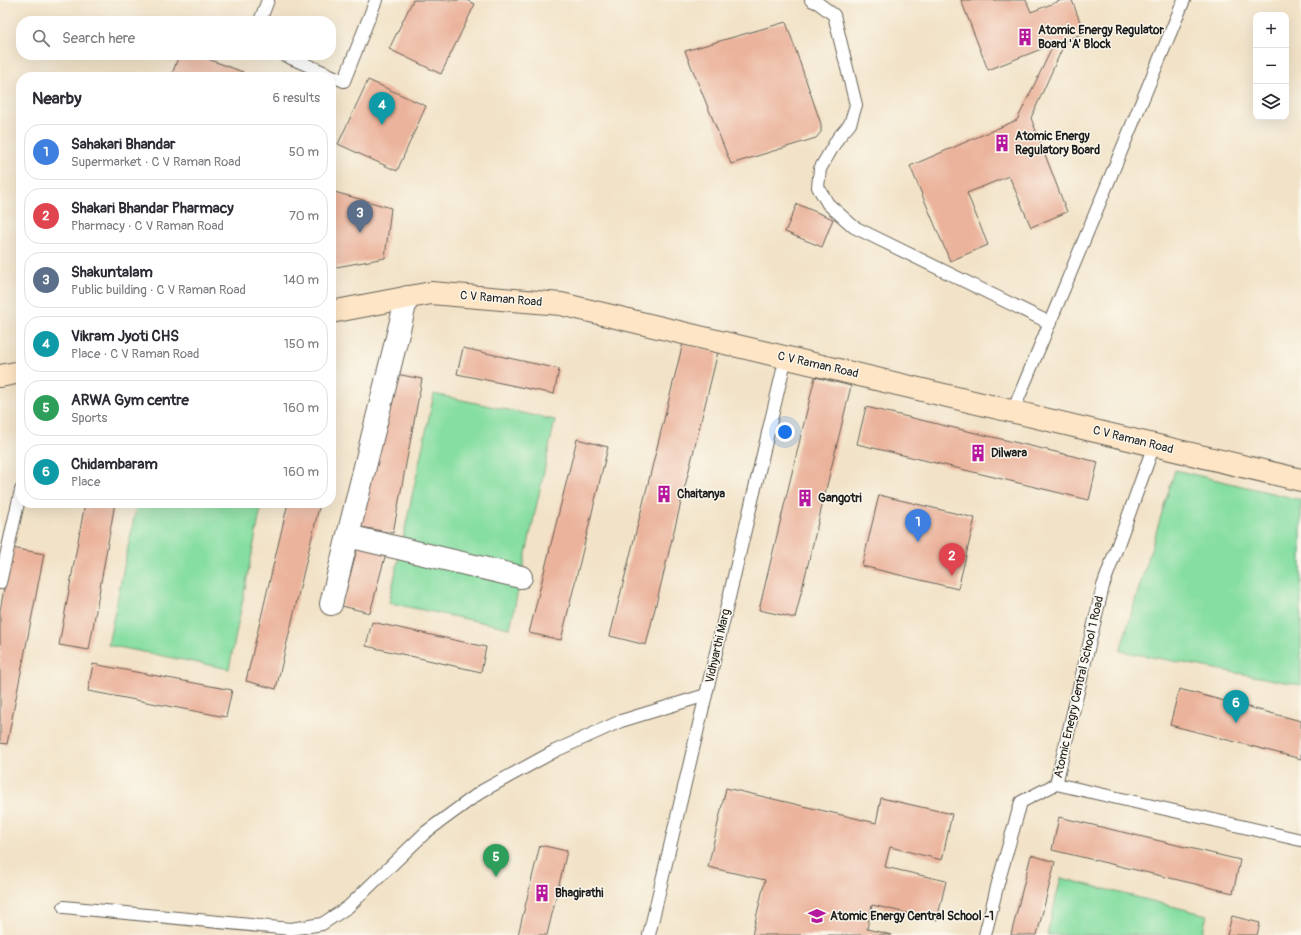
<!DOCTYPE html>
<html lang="en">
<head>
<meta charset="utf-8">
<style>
	body { margin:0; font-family:Pangolin,sans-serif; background:#f2f2f3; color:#2b2b33 }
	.controls { position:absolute; right:12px; top:12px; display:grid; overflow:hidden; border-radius:8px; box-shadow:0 4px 16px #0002 }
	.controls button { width:36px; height:36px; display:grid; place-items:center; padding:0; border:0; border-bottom:1px solid #e1e1e2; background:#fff; color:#2b2b33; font:20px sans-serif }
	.you { position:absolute; left:785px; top:432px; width:14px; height:14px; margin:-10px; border:3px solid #fff; border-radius:50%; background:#1a73e8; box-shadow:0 0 0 6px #1a73e833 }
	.badge { display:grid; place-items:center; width:26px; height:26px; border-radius:50%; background:#b5179e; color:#fff; font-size:13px; font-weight:700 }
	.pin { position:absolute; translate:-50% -33px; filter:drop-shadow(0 1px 2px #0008) }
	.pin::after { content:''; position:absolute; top:21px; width:14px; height:12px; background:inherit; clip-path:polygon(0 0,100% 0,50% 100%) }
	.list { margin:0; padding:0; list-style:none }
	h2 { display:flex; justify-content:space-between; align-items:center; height:52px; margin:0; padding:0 16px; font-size:17px }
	h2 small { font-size:13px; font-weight:400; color:#7c7c81 }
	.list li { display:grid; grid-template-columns:26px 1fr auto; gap:12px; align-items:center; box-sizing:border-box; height:56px; margin:0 8px 8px; padding:0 8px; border:1px solid #e1e1e2; border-radius:16px }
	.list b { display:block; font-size:15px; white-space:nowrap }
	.list p { margin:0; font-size:13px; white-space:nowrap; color:#7c7c81 }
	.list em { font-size:13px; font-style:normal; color:#7c7c81 }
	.icon { flex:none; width:22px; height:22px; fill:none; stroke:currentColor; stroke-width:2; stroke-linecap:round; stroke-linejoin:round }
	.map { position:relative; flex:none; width:1301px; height:935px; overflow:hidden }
	.search { position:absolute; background:#fff; box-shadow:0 4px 16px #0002; left:16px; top:16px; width:320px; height:44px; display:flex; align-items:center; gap:10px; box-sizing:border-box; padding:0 14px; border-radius:16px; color:#7c7c81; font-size:15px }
	.panel { position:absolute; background:#fff; box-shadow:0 4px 16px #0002; left:16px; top:72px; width:320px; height:436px; border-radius:16px }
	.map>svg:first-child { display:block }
	.green { fill:#86dea2; stroke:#517d5f }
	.building { fill:#ebb39b }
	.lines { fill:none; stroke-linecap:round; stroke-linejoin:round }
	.lane-casing { stroke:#676258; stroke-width:14 }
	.street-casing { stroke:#676258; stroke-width:24 }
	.secondary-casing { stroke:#676258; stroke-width:24 }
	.lane { stroke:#fff; stroke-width:12 }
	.street { stroke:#fff; stroke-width:22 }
	.secondary { stroke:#fde5c5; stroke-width:22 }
	.labels { text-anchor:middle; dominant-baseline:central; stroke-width:3; stroke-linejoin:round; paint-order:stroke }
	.poi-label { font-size:12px; font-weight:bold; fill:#1c1c1c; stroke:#fbf7ec; text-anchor:start }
	.street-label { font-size:12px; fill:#1c1c1c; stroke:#fbf7ec }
</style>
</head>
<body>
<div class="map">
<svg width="1301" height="935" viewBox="0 0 1301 935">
	<rect width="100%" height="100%" fill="#fbf7ec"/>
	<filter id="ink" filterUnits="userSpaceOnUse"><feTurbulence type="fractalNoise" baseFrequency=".025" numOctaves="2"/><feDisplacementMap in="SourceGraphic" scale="8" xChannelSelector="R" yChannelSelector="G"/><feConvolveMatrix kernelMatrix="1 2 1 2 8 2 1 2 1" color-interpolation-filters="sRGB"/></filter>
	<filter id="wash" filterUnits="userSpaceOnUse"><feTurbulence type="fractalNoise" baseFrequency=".012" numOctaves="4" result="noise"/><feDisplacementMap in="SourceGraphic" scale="16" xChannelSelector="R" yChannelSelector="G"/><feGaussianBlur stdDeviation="0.9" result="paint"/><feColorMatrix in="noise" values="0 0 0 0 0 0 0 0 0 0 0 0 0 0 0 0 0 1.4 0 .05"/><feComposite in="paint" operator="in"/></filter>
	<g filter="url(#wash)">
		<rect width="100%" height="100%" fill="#f2e3c8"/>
		<g class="green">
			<path d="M434 394 555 420 510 628 389 603Z"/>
			<path d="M1175 470 1301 500V685L1120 651Z"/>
			<path d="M137 503H262L229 669 108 645Z"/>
			<path d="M1061 878 1207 915 1202 935H1047Z"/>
		</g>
		<g id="blocks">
			<g class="building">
				<path d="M413 0H466L475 4 441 74 389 49Z"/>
				<path d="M961 0H1026L1031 12 1062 0H1072L1084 33 1066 40 1031 118 1067 212 1031 227 1009 176 967 193 988 245 950 261 910 166 1017 120 1054 44 988 70Z"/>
				<path d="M786 22 821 124V132L816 138 731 164 685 51Z"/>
				<path d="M179 55H197L243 72 241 77H171Z"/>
				<path d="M368 80 426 106 397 171 338 144Z"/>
				<path d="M331 191 391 208 385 258 331 268Z"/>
				<path d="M797 204 833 219 822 247 785 232Z"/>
				<path d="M683 343 718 352 646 645 610 636Z"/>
				<path d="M463 348 559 369 554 394 457 374Z"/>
				<path d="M391 373 422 379 393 533 361 527Z"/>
				<path d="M815 377 851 386 795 618 759 610Z"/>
				<path d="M866 407 1098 462 1089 500 857 444Z"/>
				<path d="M577 439 608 447 561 640 529 633Z"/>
				<path d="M879 495 975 518 958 589 862 566Z"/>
				<path d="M85 503H115L89 650 59 645Z"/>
				<path d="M288 503H320L276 689 246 681Z"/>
				<path d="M358 545 386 553 370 613 342 606Z"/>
				<path d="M12 548 44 554 7 744 0 743V610Z"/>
				<path d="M372 622 486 647 481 672 366 646Z"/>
				<path d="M93 664 232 690 226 717 88 691Z"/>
				<path d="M1179 689 1301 721V759L1170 725Z"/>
				<path d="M726 788 876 823 881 798 952 814 942 860 890 847 885 867 946 881 937 920 872 905 867 929 892 935H752L765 880 708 867Z"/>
				<path d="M1059 817 1240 860 1233 893 1052 850Z"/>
				<path d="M540 845 567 851 547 935H518Z"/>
				<path d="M1031 855 1055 862 1037 935H1011Z"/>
				<path d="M1232 916 1260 923 1257 935H1227Z"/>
			</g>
		</g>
	</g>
	<g filter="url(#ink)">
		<use href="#blocks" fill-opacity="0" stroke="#676258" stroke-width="1"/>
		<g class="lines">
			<g class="lane-casing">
				<g id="lane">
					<path d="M811 0 818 3 834 15 856 105 850 124 838 138 820 169 818 187 828 204 854 227 1050 323"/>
					<path d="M260 21 268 0"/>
					<path d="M284 55 344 81 376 0"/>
					<path d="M1013 411 1184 0"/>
					<path d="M0 583 21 490"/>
					<path d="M1056 784 1301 840"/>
					<path d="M64 907 291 929 322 924 348 907 426 832 482 791 555 751 621 721 706 695"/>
					<path d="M649 935 786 357"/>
					<path d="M985 935 998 883 1021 802 1056 784 1103 586 1154 445"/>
				</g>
			</g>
			<g class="street-casing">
				<g id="street">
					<path d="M348 536 521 577"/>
					<path d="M331 604 407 297"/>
				</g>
			</g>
			<g class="secondary-casing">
				<g id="secondary">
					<path d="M331 312 431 293 561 304 1301 480"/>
					<path d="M0 376 21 372"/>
				</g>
			</g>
			<use href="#lane" class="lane"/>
			<use href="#street" class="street"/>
			<use href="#secondary" class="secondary"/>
		</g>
	</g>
	<defs>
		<g id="building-bare" transform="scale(1.38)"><path d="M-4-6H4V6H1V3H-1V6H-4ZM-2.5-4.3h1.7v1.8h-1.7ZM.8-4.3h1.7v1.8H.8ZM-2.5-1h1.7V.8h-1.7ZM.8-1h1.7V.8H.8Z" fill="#b5179e" stroke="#fbf7ec" stroke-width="2.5" paint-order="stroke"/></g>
		<g id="university-bare" transform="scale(1.38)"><path d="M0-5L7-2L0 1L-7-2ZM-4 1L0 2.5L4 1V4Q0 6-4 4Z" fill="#b5179e" stroke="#fbf7ec" stroke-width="2.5" paint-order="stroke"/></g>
	</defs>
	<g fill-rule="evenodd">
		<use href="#building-bare" x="1025" y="37"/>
		<use href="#building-bare" x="1002" y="143"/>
		<use href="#building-bare" x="978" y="453"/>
		<use href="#building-bare" x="664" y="494"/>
		<use href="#building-bare" x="805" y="498"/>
		<use href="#building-bare" x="542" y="893"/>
		<use href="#university-bare" x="817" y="916"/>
	</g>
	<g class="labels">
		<g class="poi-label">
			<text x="1038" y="30">Atomic Energy Regulator<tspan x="1038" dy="14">Board 'A' Block</tspan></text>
			<text x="1015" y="136">Atomic Energy<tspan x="1015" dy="14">Regulatory Board</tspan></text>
			<text x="991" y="453">Dilwara</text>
			<text x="677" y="494">Chaitanya</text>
			<text x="818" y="498">Gangotri</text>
			<text x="555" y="893">Bhagirathi</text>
			<text x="830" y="916">Atomic Energy Central School -1</text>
		</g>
		<g class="street-label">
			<text transform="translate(501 299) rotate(5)">C V Raman Road</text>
			<text transform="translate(818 365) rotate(13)">C V Raman Road</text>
			<text transform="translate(1133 440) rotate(14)">C V Raman Road</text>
			<text transform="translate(718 646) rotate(-77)">Vidhyarthi Marg</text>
			<text transform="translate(1079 687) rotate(-77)">Atomic Enegry Central School 1 Road</text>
		</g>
	</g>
</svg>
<div class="controls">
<button>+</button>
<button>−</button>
<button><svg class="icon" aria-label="layers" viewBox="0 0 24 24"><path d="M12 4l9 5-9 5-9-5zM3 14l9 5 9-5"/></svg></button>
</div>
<div class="you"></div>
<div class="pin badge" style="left:918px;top:542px;background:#3f7fe0">1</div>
<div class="pin badge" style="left:952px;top:576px;background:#e0444e">2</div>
<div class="pin badge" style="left:360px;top:233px;background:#5c6f8a">3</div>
<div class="pin badge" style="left:382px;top:125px;background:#0f9aa8">4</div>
<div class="pin badge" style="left:496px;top:877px;background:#2e9e5b">5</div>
<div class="pin badge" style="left:1236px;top:723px;background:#0f9aa8">6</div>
<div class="search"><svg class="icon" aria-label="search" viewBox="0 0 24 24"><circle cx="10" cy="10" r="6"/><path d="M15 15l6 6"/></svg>Search here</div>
<section class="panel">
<h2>Nearby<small>6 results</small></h2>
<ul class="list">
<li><span class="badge" style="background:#3f7fe0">1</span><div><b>Sahakari Bhandar</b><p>Supermarket · C V Raman Road</p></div><em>50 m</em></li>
<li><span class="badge" style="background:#e0444e">2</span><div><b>Shakari Bhandar Pharmacy</b><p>Pharmacy · C V Raman Road</p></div><em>70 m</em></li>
<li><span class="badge" style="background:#5c6f8a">3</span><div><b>Shakuntalam</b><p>Public building · C V Raman Road</p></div><em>140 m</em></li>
<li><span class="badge" style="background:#0f9aa8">4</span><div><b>Vikram Jyoti CHS</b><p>Place · C V Raman Road</p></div><em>150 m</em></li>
<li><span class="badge" style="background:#2e9e5b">5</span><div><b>ARWA Gym centre</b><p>Sports</p></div><em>160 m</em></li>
<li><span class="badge" style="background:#0f9aa8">6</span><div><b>Chidambaram</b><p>Place</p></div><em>160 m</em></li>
</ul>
</section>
</div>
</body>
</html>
